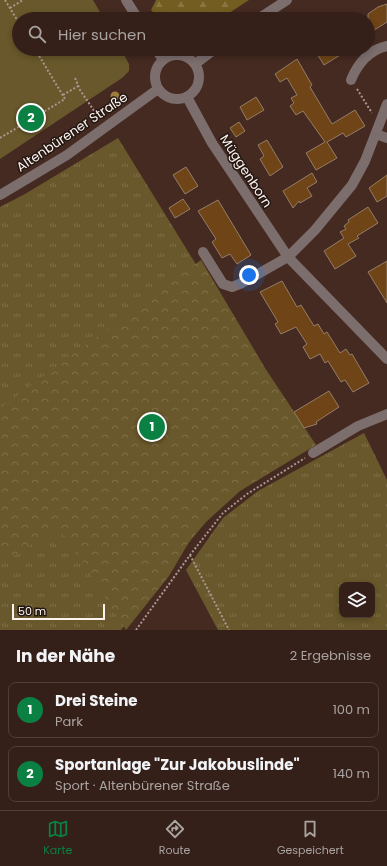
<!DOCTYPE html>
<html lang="de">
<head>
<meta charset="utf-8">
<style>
	body { margin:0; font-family:Poppins,sans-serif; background:#3c2822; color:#f1f3f6 }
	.controls { position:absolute; right:12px; bottom:12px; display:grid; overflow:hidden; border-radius:8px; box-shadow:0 2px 6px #0003 }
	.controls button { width:36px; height:36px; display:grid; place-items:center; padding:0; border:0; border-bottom:1px solid #4e3e38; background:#342019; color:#f1f3f6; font:20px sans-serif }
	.scale { position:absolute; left:12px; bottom:10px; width:93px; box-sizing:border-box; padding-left:4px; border:2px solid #fdf2ee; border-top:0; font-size:11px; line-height:14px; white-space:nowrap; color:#fdf2ee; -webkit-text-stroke:3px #231712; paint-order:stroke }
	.you { position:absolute; left:249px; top:275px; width:14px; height:14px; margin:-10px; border:3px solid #fff; border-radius:50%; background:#1a73e8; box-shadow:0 0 0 6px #1a73e833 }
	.badge { display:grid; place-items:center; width:26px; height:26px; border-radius:50%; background:#0b8043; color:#fff; font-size:13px; font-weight:700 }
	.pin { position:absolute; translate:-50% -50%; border:2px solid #fff; box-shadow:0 1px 4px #0006 }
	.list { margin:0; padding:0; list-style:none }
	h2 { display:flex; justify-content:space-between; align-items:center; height:52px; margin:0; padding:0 16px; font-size:17px }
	h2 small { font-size:13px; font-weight:400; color:#a9a3a2 }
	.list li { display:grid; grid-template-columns:26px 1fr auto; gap:12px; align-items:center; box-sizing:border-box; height:56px; margin:0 8px 8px; padding:0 8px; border:1px solid #4e3e38; border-radius:8px }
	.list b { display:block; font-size:15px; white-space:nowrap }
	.list p { margin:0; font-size:13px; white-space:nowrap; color:#a9a3a2 }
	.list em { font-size:13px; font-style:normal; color:#a9a3a2 }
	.icon { flex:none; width:22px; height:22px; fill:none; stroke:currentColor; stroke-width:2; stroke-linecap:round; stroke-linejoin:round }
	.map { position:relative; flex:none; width:387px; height:630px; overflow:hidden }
	.search { position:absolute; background:#342019; box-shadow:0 2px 6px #0003; left:12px; right:12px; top:12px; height:44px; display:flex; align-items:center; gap:10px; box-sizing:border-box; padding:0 14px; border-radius:22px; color:#a9a3a2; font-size:15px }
	.sheet { height:180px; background:#342019 }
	nav { display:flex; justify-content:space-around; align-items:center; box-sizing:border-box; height:56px; border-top:1px solid #4e3e38; background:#342019; font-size:11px; color:#a9a3a2 }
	nav a { display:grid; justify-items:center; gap:2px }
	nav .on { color:#0b8043 }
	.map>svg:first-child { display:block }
	.grass { fill:url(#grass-tufts); fill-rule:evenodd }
	.forest { fill:url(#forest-firs) }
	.park { fill:url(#park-crowns) }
	.garden { fill:#69582b }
	.building { fill:#6f4517; stroke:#957d67 }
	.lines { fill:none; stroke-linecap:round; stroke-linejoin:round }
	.path { stroke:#aa9791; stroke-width:2; stroke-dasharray:2 2; stroke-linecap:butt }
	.minor { stroke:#7d6e6e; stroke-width:10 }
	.tree { fill:#9e7c3c }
	.labels { text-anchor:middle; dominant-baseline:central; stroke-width:3; stroke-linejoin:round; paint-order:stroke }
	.street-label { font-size:13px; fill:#fdf2ee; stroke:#231712 }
</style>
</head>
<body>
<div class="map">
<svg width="387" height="630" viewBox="0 0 387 630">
	<defs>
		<pattern id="grass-tufts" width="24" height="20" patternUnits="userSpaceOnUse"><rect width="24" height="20" fill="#69582b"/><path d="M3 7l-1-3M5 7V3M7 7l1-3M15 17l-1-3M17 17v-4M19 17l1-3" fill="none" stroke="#7f704a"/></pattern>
		<pattern id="forest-firs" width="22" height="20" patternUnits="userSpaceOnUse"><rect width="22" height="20" fill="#735d20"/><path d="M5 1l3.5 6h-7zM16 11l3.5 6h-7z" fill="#887541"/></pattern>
		<pattern id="park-crowns" width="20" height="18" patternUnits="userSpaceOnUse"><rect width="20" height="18" fill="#69582b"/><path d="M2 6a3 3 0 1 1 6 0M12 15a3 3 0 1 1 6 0" fill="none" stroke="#7f704a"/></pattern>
	</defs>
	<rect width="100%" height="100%" fill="#452a21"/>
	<g class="grass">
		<path d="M118 138 308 446 252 481 214 510 121 630H0V207L25 194Z"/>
		<path d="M364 433 387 480V630H218L186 570 223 518 258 491ZM342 585H372V615H342Z"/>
	</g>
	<path class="forest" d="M156 0H249L220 19H160L151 10Z"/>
	<path class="park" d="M201 260 265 368 316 445 240 491 206 522 189 542 169 576 126 630 60 528 0 563V408Z"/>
	<path class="garden" d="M0 0H93L104 19H19V49H121L129 64V71L122 78 0 159Z"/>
	<g class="building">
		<path d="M387 4V22L368 34V14L378 7Z"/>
		<path d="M314 49H350L324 65Z"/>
		<path d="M297 59 312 85 310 87 332 124 355 110 365 126 346 137 343 133 327 142 337 158 316 170 306 153 325 142 303 111 296 115 290 106 294 103 291 98 297 95 287 78 280 82 275 74Z"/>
		<path d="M256 97 264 110 247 120 240 107Z"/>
		<path d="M239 122 245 131 236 137 230 128Z"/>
		<path d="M267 140 283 167 270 176 260 159 264 156 258 145Z"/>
		<path d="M186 167 198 186 185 194 173 175Z"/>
		<path d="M312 173 317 182 307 188 312 196 300 203 299 201 293 208 283 191Z"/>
		<path d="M387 175V196L377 202 369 188Z"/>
		<path d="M183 199 190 209 175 218 169 208Z"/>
		<path d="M218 200 251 255 237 264 230 254 222 258 212 242 216 239 198 211Z"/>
		<path d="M368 207 378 223 357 236 359 238 348 244 356 256 335 269 324 251 344 238 340 232 346 229 344 226 349 222 348 220Z"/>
		<path d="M387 261V303L368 272Z"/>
		<path d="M282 281 297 307 301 305 314 326 318 324 324 334 327 332 340 353 346 349 350 355 352 354 369 383 353 392 345 380 341 382 328 361 325 363 320 354 310 359 303 347 307 344 296 327 281 334 275 324 278 322 260 292Z"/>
		<path d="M329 391 339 407 316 422 317 424 304 428 294 412Z"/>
	</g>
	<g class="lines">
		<g class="path">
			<path d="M5 0 19 23"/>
			<path d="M10 8 23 0"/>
			<path d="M75 78 80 90 99 118"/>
			<path d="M357 89 372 113"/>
			<path d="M63 95 78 86"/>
			<path d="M0 138 65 99 35 49"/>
			<path d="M190 555 229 630"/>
			<path d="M136 630 190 555 223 513 247 494 305 458"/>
		</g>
		<g class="minor">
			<path d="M126 0 138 19"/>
			<path d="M258 19 287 0"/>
			<path d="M156 49 163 60"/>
			<circle cx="177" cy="77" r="22"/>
			<path d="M195 64 215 49"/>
			<path d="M351 80C358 63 369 50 387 46"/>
			<path d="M187 97 212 143 288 257 387 359"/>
			<path d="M376 134 387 138"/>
			<path d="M0 195 67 155 158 89"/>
			<path d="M203 252 223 284 232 287 242 283 288 257 315 230 352 185 365 161 387 104"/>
			<path d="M313 453 358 426 387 414"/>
		</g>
	</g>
	<circle class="tree" cx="115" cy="96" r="4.5"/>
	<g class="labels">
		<g class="street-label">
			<text transform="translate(72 132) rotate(-34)">Altenbürener Straße</text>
			<text transform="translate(246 171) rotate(57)">Müggenborn</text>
		</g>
	</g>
</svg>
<div class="controls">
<button><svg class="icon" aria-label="layers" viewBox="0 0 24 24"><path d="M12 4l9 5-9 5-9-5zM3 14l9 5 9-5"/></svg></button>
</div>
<div class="scale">50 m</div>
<div class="you"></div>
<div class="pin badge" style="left:152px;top:427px">1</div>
<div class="pin badge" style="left:31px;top:118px">2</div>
<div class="search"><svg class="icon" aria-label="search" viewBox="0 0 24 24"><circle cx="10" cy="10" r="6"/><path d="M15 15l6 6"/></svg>Hier suchen</div>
</div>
<section class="sheet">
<h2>In der Nähe<small>2 Ergebnisse</small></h2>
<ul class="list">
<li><span class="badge">1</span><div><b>Drei Steine</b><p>Park</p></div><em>100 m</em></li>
<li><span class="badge">2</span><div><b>Sportanlage &quot;Zur Jakobuslinde&quot;</b><p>Sport · Altenbürener Straße</p></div><em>140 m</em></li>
</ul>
</section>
<nav>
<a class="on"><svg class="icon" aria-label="map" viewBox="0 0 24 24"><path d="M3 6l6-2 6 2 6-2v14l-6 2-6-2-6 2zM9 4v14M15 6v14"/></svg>Karte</a>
<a><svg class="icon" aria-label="directions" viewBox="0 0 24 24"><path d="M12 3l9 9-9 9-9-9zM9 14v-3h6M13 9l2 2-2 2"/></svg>Route</a>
<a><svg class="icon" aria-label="saved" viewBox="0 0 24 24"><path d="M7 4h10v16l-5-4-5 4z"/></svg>Gespeichert</a>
</nav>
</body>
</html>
